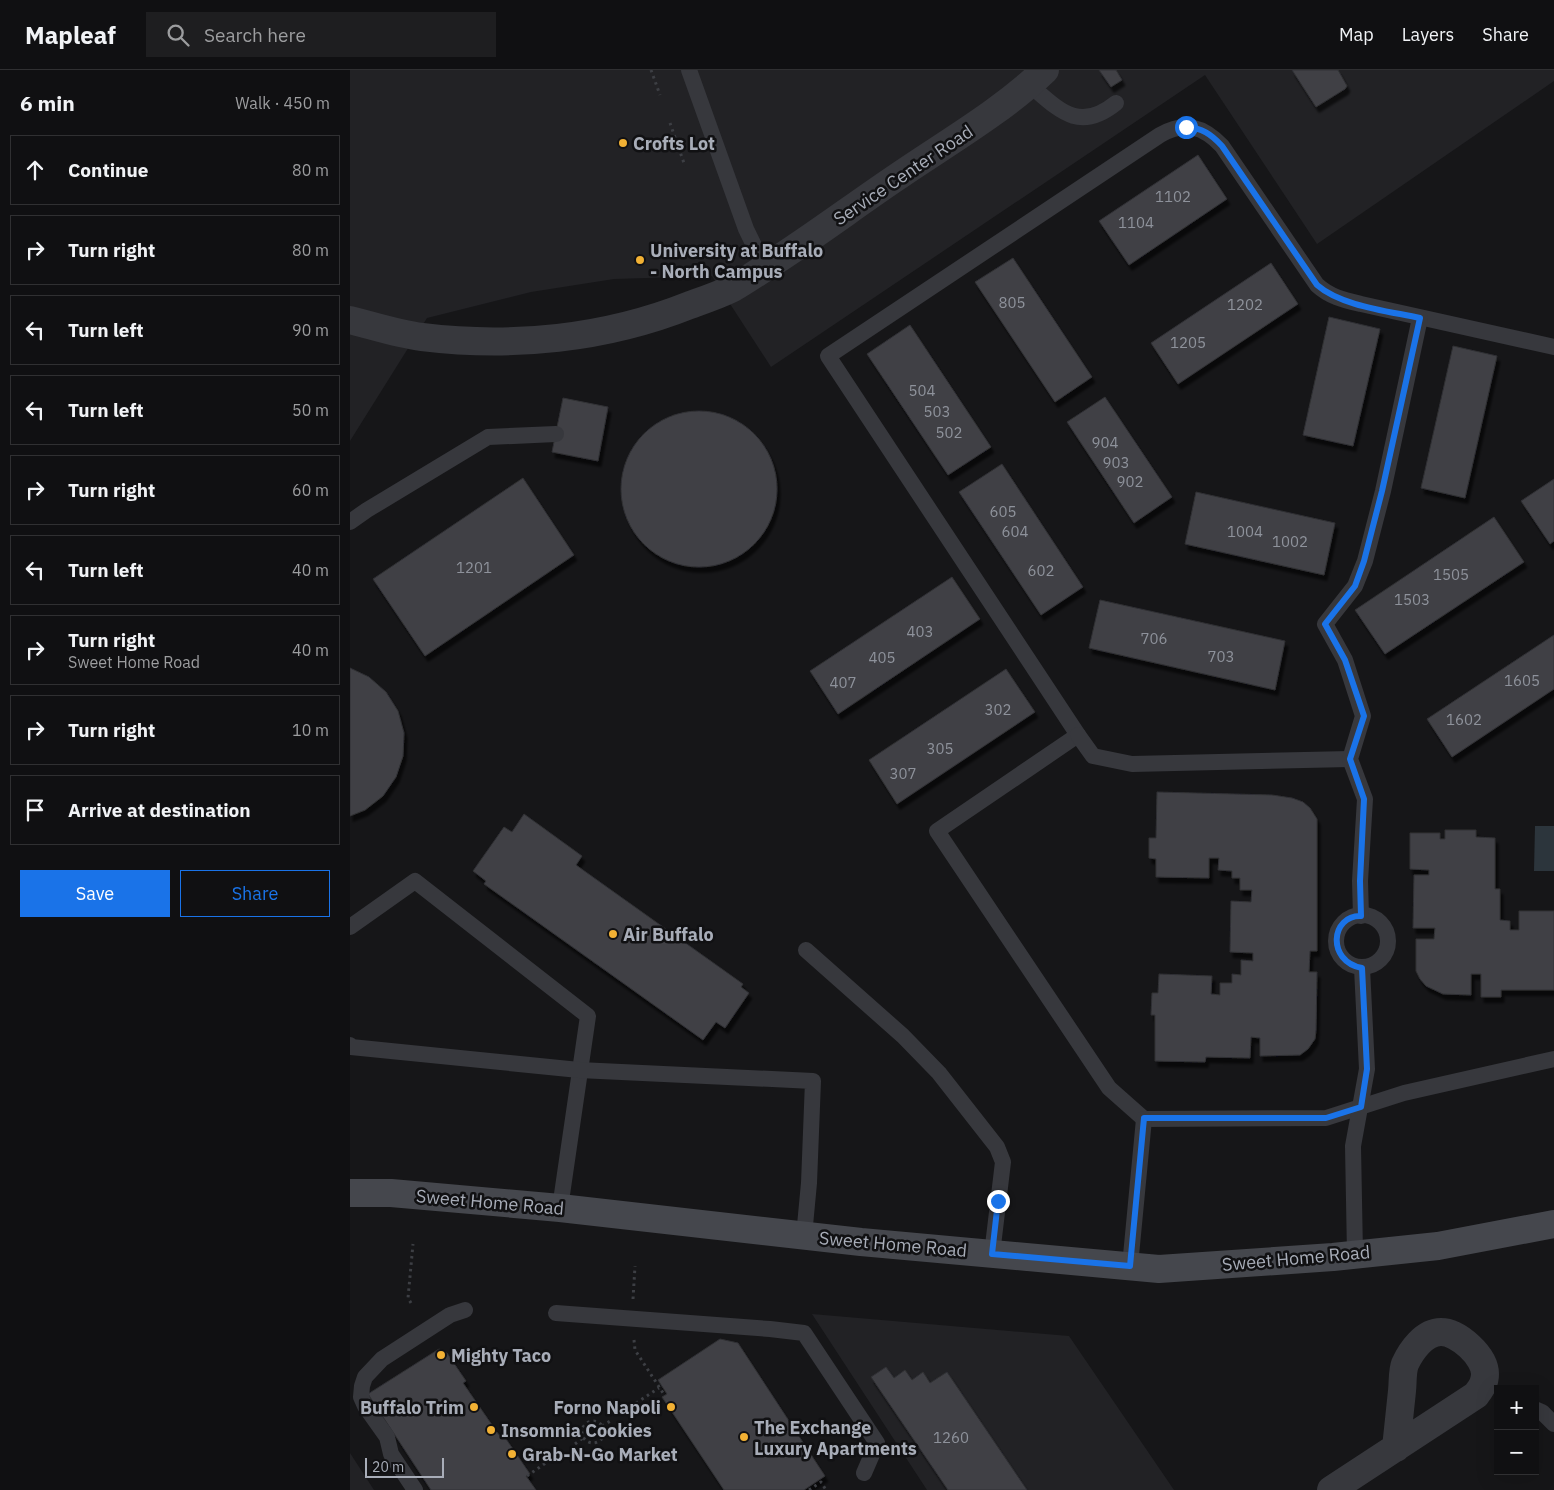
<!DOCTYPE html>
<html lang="en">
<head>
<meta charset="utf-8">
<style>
	body { margin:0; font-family:"IBM Plex Sans",sans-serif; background:#1e1e20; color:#f1f3f6 }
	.controls { position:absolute; right:15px; bottom:15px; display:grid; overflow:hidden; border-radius:0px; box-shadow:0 5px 20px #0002 }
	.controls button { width:45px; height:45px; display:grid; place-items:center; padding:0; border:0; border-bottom:1px solid #303032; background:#101012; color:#f1f3f6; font:25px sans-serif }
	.scale { position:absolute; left:15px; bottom:12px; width:79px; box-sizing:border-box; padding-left:5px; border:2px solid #a8adb8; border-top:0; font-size:14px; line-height:18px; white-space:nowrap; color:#a8adb8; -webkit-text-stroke:4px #111113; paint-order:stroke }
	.stop { position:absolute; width:15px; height:15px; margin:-11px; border:4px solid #1a73e8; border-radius:50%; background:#fff }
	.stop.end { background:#1a73e8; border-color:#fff; box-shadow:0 1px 5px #0008 }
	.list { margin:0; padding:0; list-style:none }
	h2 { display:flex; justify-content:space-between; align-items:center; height:65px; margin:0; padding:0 20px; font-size:21px }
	h2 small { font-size:16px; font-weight:400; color:#9c9d9f }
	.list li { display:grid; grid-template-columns:32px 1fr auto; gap:15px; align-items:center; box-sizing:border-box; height:70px; margin:0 10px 10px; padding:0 10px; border:1px solid #303032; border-radius:0px }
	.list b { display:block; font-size:19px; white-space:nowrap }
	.list p { margin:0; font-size:16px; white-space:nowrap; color:#9c9d9f }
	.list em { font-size:16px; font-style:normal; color:#9c9d9f }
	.actions { display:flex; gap:10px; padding:15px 20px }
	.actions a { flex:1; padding:11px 0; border:1px solid #1a73e8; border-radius:0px; text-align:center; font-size:18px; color:#1a73e8 }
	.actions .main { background:#1a73e8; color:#fff }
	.icon { flex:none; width:28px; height:28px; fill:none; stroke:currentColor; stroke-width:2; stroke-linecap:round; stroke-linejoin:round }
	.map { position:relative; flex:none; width:1204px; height:1420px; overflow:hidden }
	header { display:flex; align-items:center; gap:30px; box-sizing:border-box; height:70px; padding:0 25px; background:#101012; border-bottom:1px solid #303032 }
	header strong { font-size:24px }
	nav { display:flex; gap:28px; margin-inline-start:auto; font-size:18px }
	.search { width:350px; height:45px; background:#1e1e20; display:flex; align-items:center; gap:12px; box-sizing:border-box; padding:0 18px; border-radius:0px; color:#9c9d9f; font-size:19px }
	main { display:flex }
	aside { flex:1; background:#101012 }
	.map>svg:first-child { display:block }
	.built { fill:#222225 }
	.water { fill:#2c353c }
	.building { fill:#404145; stroke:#303034; filter:url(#shadow) }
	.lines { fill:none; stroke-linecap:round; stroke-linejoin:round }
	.path { stroke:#3d3f44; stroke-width:3; stroke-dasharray:2.5 4; stroke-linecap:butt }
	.lane { stroke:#37383d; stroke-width:16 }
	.street { stroke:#37383d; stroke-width:28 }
	.secondary { stroke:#45474d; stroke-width:28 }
	.route { stroke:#1a73e8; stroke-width:6 }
	.poi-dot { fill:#f2b134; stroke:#111113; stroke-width:2 }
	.labels { text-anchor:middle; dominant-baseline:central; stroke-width:5; stroke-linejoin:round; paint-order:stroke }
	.number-label { font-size:15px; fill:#8e929b }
	.poi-label { font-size:18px; font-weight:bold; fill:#a8adb8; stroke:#111113; text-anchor:start }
	.street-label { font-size:18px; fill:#a8adb8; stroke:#111113 }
</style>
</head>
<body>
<header>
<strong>Mapleaf</strong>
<div class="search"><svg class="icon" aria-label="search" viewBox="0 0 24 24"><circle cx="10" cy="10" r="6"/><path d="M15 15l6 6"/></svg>Search here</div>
<nav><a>Map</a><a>Layers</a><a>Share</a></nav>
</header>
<main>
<aside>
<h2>6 min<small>Walk · 450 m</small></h2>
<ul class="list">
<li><svg class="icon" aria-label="ahead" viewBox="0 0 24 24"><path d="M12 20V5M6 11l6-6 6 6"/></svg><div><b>Continue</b></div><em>80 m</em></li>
<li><svg class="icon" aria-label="right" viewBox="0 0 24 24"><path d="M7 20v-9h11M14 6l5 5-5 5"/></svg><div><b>Turn right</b></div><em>80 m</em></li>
<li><svg class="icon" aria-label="left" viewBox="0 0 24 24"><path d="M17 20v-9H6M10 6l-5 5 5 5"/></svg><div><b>Turn left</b></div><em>90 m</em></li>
<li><svg class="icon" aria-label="left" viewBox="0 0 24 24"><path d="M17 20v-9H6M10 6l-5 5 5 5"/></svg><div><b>Turn left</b></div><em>50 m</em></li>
<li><svg class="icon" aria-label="right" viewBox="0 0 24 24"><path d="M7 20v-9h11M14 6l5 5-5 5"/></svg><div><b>Turn right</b></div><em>60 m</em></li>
<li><svg class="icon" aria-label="left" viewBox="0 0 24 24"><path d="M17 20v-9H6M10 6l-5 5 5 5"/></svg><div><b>Turn left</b></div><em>40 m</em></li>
<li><svg class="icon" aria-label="right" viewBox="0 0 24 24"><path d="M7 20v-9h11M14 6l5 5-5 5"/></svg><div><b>Turn right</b><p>Sweet Home Road</p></div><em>40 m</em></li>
<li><svg class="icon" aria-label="right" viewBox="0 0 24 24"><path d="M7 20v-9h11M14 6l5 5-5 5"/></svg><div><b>Turn right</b></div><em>10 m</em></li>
<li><svg class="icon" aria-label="arrive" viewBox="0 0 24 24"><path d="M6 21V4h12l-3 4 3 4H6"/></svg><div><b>Arrive at destination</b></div></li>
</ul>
<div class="actions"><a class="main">Save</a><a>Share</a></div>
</aside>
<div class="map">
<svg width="1204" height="1420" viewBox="0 0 1204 1420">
	<defs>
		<filter id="shadow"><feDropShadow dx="3" dy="5.5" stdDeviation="1" flood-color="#0009"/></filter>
	</defs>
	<rect width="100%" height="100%" fill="#161618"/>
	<g class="built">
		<path d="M0 0H1204V11L967 174 855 5 421 297 362 206 264 209 181 222 77 248 0 371Z"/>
		<path d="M462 1244 719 1266 824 1420H577Z"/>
		<path d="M0 1383 24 1420H0Z"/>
	</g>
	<path class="water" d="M1185 756H1204V801H1184Z"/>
	<g class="building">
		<path d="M749 0H766L772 10 761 17Z"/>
		<path d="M942 0H988L997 16 995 19 966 37Z"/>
		<path d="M848 85 877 129 779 195 749 151Z"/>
		<path d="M663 188 742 307 705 332 625 212Z"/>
		<path d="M921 193 948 234 828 314 801 273Z"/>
		<path d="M979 247 1030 259 1003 376 953 365Z"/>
		<path d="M560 255 641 377 598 405 517 284Z"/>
		<path d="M1103 276 1147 286 1115 428 1071 418Z"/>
		<path d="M755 327 822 427 784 453 717 352Z"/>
		<path d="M213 328 258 337 248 391 202 382Z"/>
		<circle cx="349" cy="419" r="78"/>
		<path d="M652 394 733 517 691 545 609 422Z"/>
		<path d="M173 408 224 485 75 586 23 509Z"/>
		<path d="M1204 409V471L1200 474 1171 431Z"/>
		<path d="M846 422 985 453 974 505 835 474Z"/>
		<path d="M1144 447 1174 492 1035 584 1005 540Z"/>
		<path d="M602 507 630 549 488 644 460 601Z"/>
		<path d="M750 530 935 571 925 620 739 578Z"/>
		<path d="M1204 565V619L1102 687 1077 649Z"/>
		<path d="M0 598 19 607 36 622 48 641 54 663 53 686 46 707 33 726 15 740 0 746Z"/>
		<path d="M656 599 685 642 547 734 519 690Z"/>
		<path d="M807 722 922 725 942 728 953 732 960 738 967 749V881H960L959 902H967L966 960 965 969 958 979 950 985 910 986V968L901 967 900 988 856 987 855 992 805 991V945H801L802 923H808L809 904 862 906 861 924 870 925V913H882V904L891 905V890L903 891V883L880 882 881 831 901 832 902 820H890V808H882V801L868 800 869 788H859V808L806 807V789L799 788V768H806Z"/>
		<path d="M174 744 232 786 226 795 393 914 391 917 399 923 375 958 366 952 353 970 134 814 136 811 123 801 154 757 162 762Z"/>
		<path d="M1095 760H1126V767L1145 768V819H1150V850L1160 851V860H1169V841H1204V920H1151V927H1131V904H1121V925L1093 924 1076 916 1070 909 1066 901V869H1084L1085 858H1063L1064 805H1079V800L1060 799V763H1090V769H1095Z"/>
		<path d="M370 1269 388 1273 475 1406 454 1420H374L312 1327 317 1324 308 1310Z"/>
		<path d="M89 1279 97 1283 116 1311 113 1313 149 1365 152 1363 180 1404 176 1406 186 1420H81L18 1324Z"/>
		<path d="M536 1297 544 1308 555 1300 562 1310 573 1302 580 1313 597 1302 677 1420H598L521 1307Z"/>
	</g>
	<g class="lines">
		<g class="path">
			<path d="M301 0 310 25"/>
			<path d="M320 53 335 96"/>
			<path d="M283 1229 285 1196"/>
			<path d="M61 1233 58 1228 63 1174"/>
			<path d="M284 1270 285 1280 315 1326"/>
			<path d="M286 1333 309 1318"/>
			<circle cx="243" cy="1362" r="11"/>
			<path d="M252 1356 262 1350"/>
			<path d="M225 1374 234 1367"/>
			<path d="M177 1406 200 1390"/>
			<path d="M459 1420 471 1412 476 1420"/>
		</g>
		<g class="lane">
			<path d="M339 0 396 159 415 198"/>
			<path d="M680 15C709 40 729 63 766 33"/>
			<path d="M1204 277 1011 234C994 230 980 227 967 215L872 76C853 56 835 51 810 65L478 286 728 665 587 761 759 1018 794 1049 976 1048 1054 1023 1204 989"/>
			<path d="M0 452 17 440 138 367 206 364"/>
			<path d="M728 665 743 686 782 694 1000 689"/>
			<circle cx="1012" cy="871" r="26"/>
			<path d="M1011 846 1010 811 1015 729 1000 689 1013 646 995 590 975 554 1005 516 1015 491 1033 421 1070 248"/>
			<path d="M0 857 65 811 238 946 210 1138"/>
			<path d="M456 880 553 966 589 1003 647 1077 653 1092 642 1184"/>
			<path d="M0 975 1 977 229 1000 463 1011 459 1113 454 1166"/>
			<path d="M1005 1184 1003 1076 1017 999 1012 898"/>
			<path d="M780 1196 794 1049"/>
			<path d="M206 1243 420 1259 454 1263 527 1373 514 1403"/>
			<path d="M1185 1339 1192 1342 1204 1354"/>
			<path d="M65 1420 41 1384 37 1367 15 1336 11 1327 12 1316 15 1307 32 1289 100 1245 115 1240"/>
		</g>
		<g class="street">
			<path d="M0 250C24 256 47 264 72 267 162 278 255 269 340 235 354 230 369 225 383 218 395 211 407 203 419 195 463 167 504 136 547 107 598 72 651 42 695 0"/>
			<path d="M981 1420 1126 1325C1131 1318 1135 1313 1135 1304 1135 1286 1108 1262 1091 1262 1074 1262 1061 1281 1055 1294 1052 1302 1053 1313 1052 1321 1050 1340 1048 1359 1046 1378"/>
		</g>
		<path class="secondary" d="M0 1123H41L210 1138 511 1172 809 1199 983 1187 1088 1176 1204 1154"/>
	</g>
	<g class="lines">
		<path class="route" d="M648 1131 642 1184 780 1196 794 1048H976L1011 1037 1017 999 1012 898C976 891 981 845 1011 846L1010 811 1014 729 1000 689 1014 646 995 590 975 554 1005 516 1014 491 1032 421 1070 248C1038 241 991 236 967 215L872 76C861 64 852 58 836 57"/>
	</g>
	<g class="poi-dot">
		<circle cx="273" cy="73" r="5"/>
		<circle cx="290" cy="190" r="5"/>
		<circle cx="263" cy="864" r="5"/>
		<circle cx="91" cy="1285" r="5"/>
		<circle cx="124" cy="1337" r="5"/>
		<circle cx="321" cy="1337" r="5"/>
		<circle cx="141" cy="1360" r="5"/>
		<circle cx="394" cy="1367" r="5"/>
		<circle cx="162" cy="1384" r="5"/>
	</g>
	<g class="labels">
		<g class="number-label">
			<text x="823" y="126">1102</text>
			<text x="786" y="152">1104</text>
			<text x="662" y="232">805</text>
			<text x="895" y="234">1202</text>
			<text x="838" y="272">1205</text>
			<text x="572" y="320">504</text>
			<text x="587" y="341">503</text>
			<text x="599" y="362">502</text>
			<text x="755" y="372">904</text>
			<text x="766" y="392">903</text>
			<text x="780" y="411">902</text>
			<text x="653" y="441">605</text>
			<text x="665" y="461">604</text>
			<text x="895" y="461">1004</text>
			<text x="940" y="471">1002</text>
			<text x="124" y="497">1201</text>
			<text x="691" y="500">602</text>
			<text x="1101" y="504">1505</text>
			<text x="1062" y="529">1503</text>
			<text x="570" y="561">403</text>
			<text x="804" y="568">706</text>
			<text x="871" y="586">703</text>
			<text x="532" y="587">405</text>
			<text x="1172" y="610">1605</text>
			<text x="493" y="612">407</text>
			<text x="648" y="639">302</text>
			<text x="1114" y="649">1602</text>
			<text x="590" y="678">305</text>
			<text x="553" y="703">307</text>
			<text x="601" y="1367">1260</text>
		</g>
		<g class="poi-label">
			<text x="283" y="73">Crofts Lot</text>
			<text x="300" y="180">University at Buffalo<tspan x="300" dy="21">- North Campus</tspan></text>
			<text x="273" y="864">Air Buffalo</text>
			<text x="101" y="1285">Mighty Taco</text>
			<text x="114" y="1337" text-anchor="end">Buffalo Trim</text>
			<text x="311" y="1337" text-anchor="end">Forno Napoli</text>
			<text x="404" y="1357">The Exchange<tspan x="404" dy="21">Luxury Apartments</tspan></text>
			<text x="151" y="1360">Insomnia Cookies</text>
			<text x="172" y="1384">Grab-N-Go Market</text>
		</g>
		<g class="street-label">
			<text transform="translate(553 105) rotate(-34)">Service Center Road</text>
			<text transform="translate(140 1132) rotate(5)">Sweet Home Road</text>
			<text transform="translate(543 1174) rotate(5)">Sweet Home Road</text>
			<text transform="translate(946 1188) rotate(-5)">Sweet Home Road</text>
		</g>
	</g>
</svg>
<div class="controls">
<button>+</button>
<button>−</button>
</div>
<div class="scale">20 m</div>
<div class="stop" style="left:836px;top:57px"></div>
<div class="stop end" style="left:648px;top:1131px"></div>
</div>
</main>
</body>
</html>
